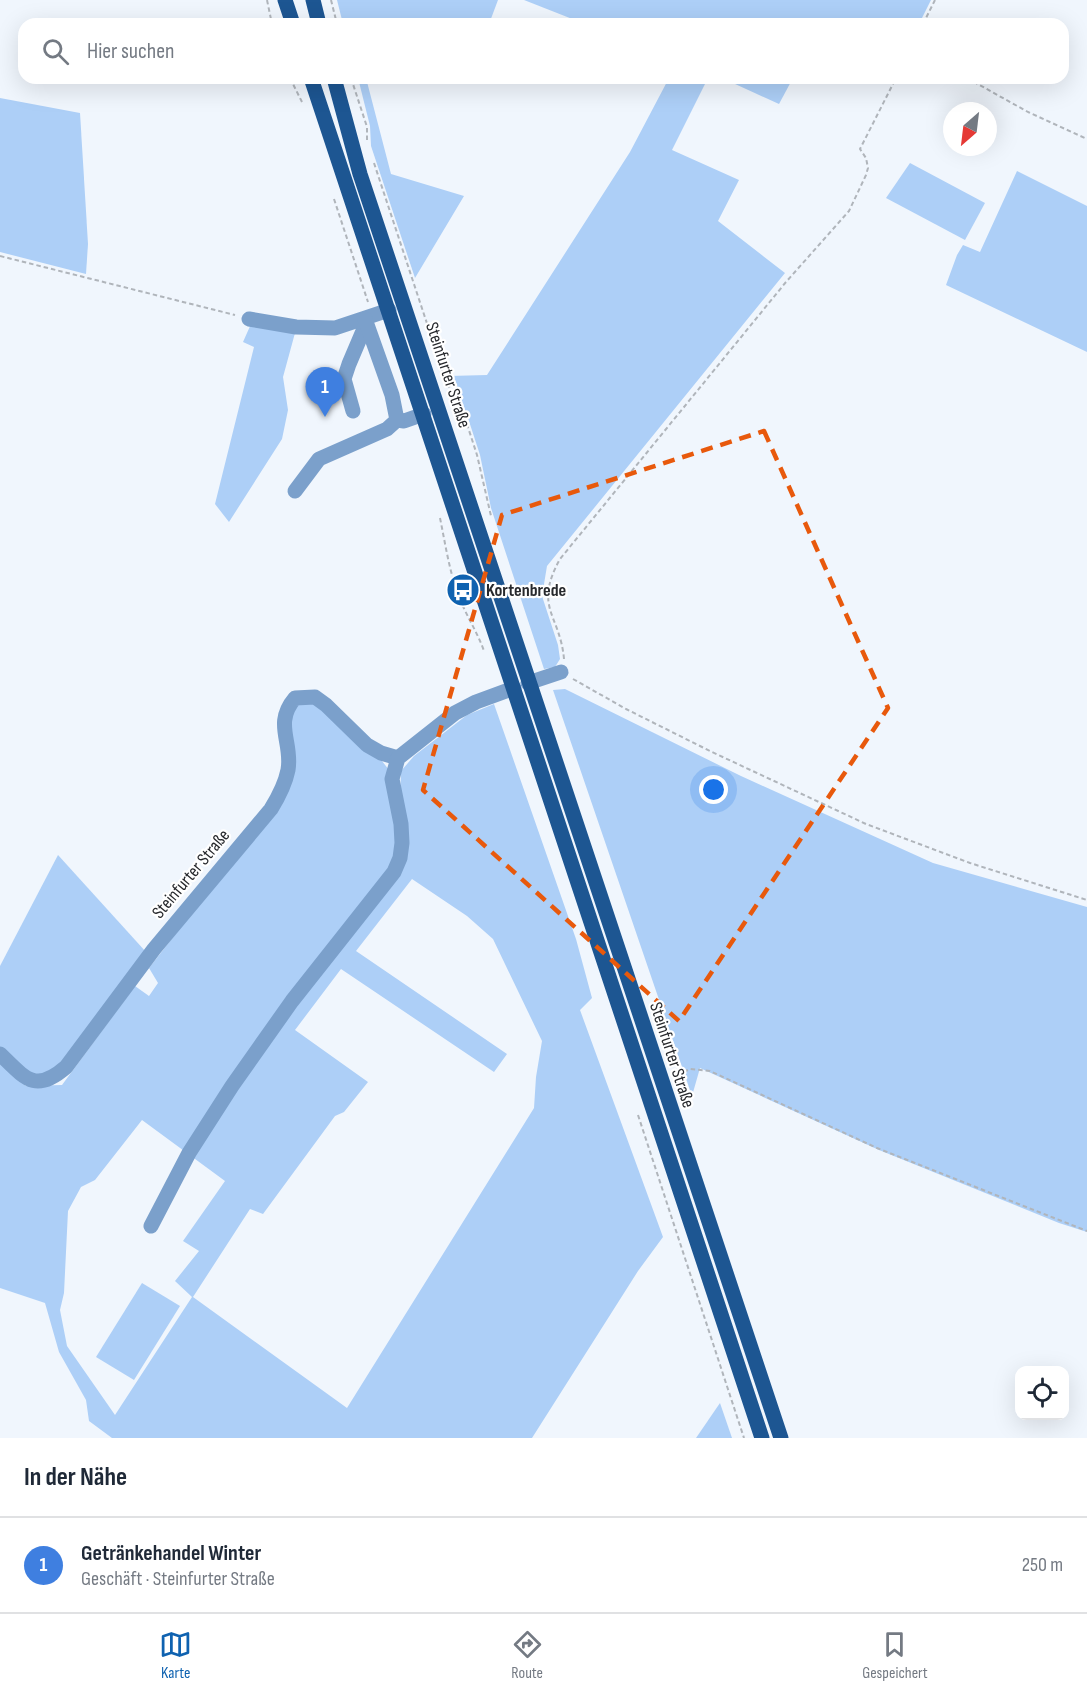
<!DOCTYPE html>
<html lang="de">
<head>
<meta charset="utf-8">
<style>
	body { margin:0; font-family:"Sofia Sans Condensed",sans-serif; background:#f6f6f7; color:#1f2937 }
	.controls { position:absolute; right:18px; bottom:18px; display:grid; overflow:hidden; border-radius:12px; box-shadow:0 6px 24px #0002 }
	.controls button { width:54px; height:54px; display:grid; place-items:center; padding:0; border:0; border-bottom:2px solid #e0e1e3; background:#fff; color:#1f2937; font:30px sans-serif }
	.compass { position:absolute; left:943px; top:102px; width:54px; height:54px; border-radius:50%; background:#fff; box-shadow:0 6px 24px #0002; rotate:208deg }
	.you { position:absolute; left:714px; top:790px; width:21px; height:21px; margin:-15px; border:4px solid #fff; border-radius:50%; background:#1a73e8; box-shadow:0 0 0 9px #1a73e833 }
	.badge { display:grid; place-items:center; width:39px; height:39px; border-radius:50%; background:#0f62b0; color:#fff; font-size:20px; font-weight:700 }
	.pin { position:absolute; translate:-50% -50px; filter:drop-shadow(0 2px 3px #0008) }
	.pin::after { content:''; position:absolute; top:32px; width:21px; height:18px; background:inherit; clip-path:polygon(0 0,100% 0,50% 100%) }
	.list { margin:0; padding:0; list-style:none }
	h2 { display:flex; justify-content:space-between; align-items:center; height:78px; margin:0; padding:0 24px; font-size:26px }
	h2 small { font-size:20px; font-weight:400; color:#747a83 }
	.list li { display:grid; grid-template-columns:39px 1fr auto; gap:18px; align-items:center; box-sizing:border-box; height:96px; padding:0 24px; border-top:2px solid #e0e1e3 }
	.list b { display:block; font-size:22px; white-space:nowrap }
	.list p { margin:0; font-size:20px; white-space:nowrap; color:#747a83 }
	.list em { font-size:20px; font-style:normal; color:#747a83 }
	.icon { flex:none; width:33px; height:33px; fill:none; stroke:currentColor; stroke-width:2; stroke-linecap:round; stroke-linejoin:round }
	.map { position:relative; flex:none; width:1087px; height:1438px; overflow:hidden }
	.search { position:absolute; background:#fff; box-shadow:0 6px 24px #0002; left:18px; right:18px; top:18px; height:66px; display:flex; align-items:center; gap:15px; box-sizing:border-box; padding:0 21px; border-radius:18px; color:#747a83; font-size:22px }
	.sheet { height:174px; background:#fff }
	nav { display:flex; justify-content:space-around; align-items:center; box-sizing:border-box; height:84px; border-top:2px solid #e0e1e3; background:#fff; font-size:16px; color:#747a83 }
	nav a { display:grid; justify-items:center; gap:3px }
	nav .on { color:#0f62b0 }
	.map>svg:first-child { display:block }
	.green { fill:#adcff7; fill-rule:evenodd }
	.lines { fill:none; stroke-linecap:round; stroke-linejoin:round }
	.path { stroke:#b0b5bb; stroke-width:2; stroke-dasharray:4.5 3; stroke-linecap:butt }
	.minor { stroke:#7ba0cb; stroke-width:15 }
	.major { stroke:#1d5692; stroke-width:15 }
	.marked { fill:none; stroke:#e8590c; stroke-width:4.5; stroke-dasharray:12 8; stroke-linejoin:round }
	.labels { text-anchor:middle; dominant-baseline:central; stroke-width:4.5; stroke-linejoin:round; paint-order:stroke }
	.street-label { font-size:18px; fill:#27292d; stroke:#fff }
	.poi-label { font-size:18px; font-weight:bold; fill:#27292d; stroke:#fff; text-anchor:start }
</style>
</head>
<body>
<div class="map">
<svg width="1087" height="1438" viewBox="0 0 1087 1438">
	<rect width="100%" height="100%" fill="#f0f6fd"/>
	<g class="green">
		<path d="M337 0H498L489 24H343Z"/>
		<path d="M524 0H931L919 24H585Z"/>
		<path d="M358 78H366L391 174 464 196 415 278 371 146 370 126Z"/>
		<path d="M669 78H703L707 80 672 150 739 180 718 221 785 273 547 566 542 596 558 645 560 659 555 667 544 669 491 508 480 455 467 415 449 376 487 375 630 152Z"/>
		<path d="M722 78H793L779 104Z"/>
		<path d="M0 98 80 113 88 244 86 274 0 252Z"/>
		<path d="M910 163 985 203 965 240 886 198Z"/>
		<path d="M1017 171 1087 206V352L946 285 957 255 963 245 980 252Z"/>
		<path d="M251 324 295 333 283 377 288 410 282 439 229 522 215 504 254 347 243 342Z"/>
		<path d="M565 689 741 776 933 863 1087 907V1232L1059 1223 879 1150 700 1068 692 1096 553 690Z"/>
		<path d="M313 701 382 761 389 770 400 802 401 771 414 756 467 715 494 704 576 939 592 998 580 1010 663 1237 638 1271 532 1438H112L89 1421 86 1400 59 1352 45 1303 0 1288V1062L26 1086 62 1085 135 986 149 996 158 983 149 968 285 794 287 716 297 702ZM412 879 467 916 493 939 542 1041 536 1077 534 1108 347 1408 193 1297 250 1209 263 1214 335 1116 344 1112 368 1082 295 1030 341 969 494 1072 507 1054 356 951ZM142 1120 225 1181 183 1241 199 1251 175 1281 192 1297 115 1415 67 1346 60 1310 64 1293 68 1211 81 1187 95 1180Z"/>
		<path d="M58 855 146 952 51 1075 25 1073 0 1050V966Z"/>
		<path d="M142 1283 180 1306 134 1380 96 1357Z"/>
		<path d="M720 1403 732 1438H696Z"/>
	</g>
	<g class="lines">
		<g class="path">
			<path d="M267 0 272 24"/>
			<path d="M331 0 337 24"/>
			<path d="M923 24 935 0"/>
			<path d="M290 78 302 102"/>
			<path d="M351 78 367 127V141"/>
			<path d="M967 78 1028 112 1087 139"/>
			<path d="M374 163 446 381 464 415 477 455 491 516"/>
			<path d="M334 199 368 302"/>
			<path d="M0 256 235 315"/>
			<path d="M440 518C446 547 450 577 462 604 469 620 478 634 484 651"/>
			<path d="M564 659C560 614 533 608 560 559L786 282 849 211 866 175 868 168 866 158 860 149 896 78"/>
			<path d="M573 679 626 709 712 752 866 824 970 863 1087 900"/>
			<path d="M677 1075 690 1069 710 1071 877 1148 1087 1231"/>
			<path d="M638 1115 744 1438"/>
		</g>
		<g class="minor">
			<path d="M249 319 296 327 335 328 389 310"/>
			<path d="M353 411 344 379 349 364 366 324"/>
			<path d="M397 420 404 421 424 414"/>
			<path d="M295 491 319 459 387 429 397 420 392 395 365 319"/>
			<path d="M528 683 561 672"/>
			<path d="M0 1054C25 1078 35 1094 66 1067L154 949 271 809C279 796 285 785 288 770 293 742 273 724 295 698L315 697 326 705 367 745 381 753 398 758"/>
			<path d="M151 1226 189 1153 232 1086 292 1001 394 872 400 858 402 843 401 824 392 779 398 758 455 713 476 702 514 688"/>
		</g>
		<g class="major">
			<path d="M285 0 293 24"/>
			<path d="M313 0 319 24"/>
			<path d="M311 78 762 1438"/>
			<path d="M334 78 360 174 781 1438"/>
		</g>
	</g>
	<path class="marked" d="M764 431 888 708 679 1021 423 790 502 515Z"/>
	<defs>
		<g id="bus-disc" transform="scale(1.725)"><circle r="9.5" fill="#0f62b0" stroke="#fff"/><path d="M-5-6H5V4H4V6H2V4H-2V6H-4V4H-5ZM-3.5-4V0h7V-4ZM-3.5 1.2v1.5H-2V1.2ZM2 1.2v1.5H3.5V1.2Z" fill="#fff"/></g>
	</defs>
	<g fill-rule="evenodd">
		<use href="#bus-disc" x="463" y="590"/>
	</g>
	<g class="labels">
		<g class="street-label">
			<text transform="translate(448 375) rotate(72)">Steinfurter Straße</text>
			<text transform="translate(191 874) rotate(-50)">Steinfurter Straße</text>
			<text transform="translate(672 1055) rotate(72)">Steinfurter Straße</text>
		</g>
		<g class="poi-label">
			<text x="486" y="590">Kortenbrede</text>
		</g>
	</g>
</svg>
<div class="controls">
<button><svg class="icon" aria-label="locate" viewBox="0 0 24 24"><circle cx="12" cy="12" r="6"/><path d="M12 2v4M12 18v4M2 12h4M18 12h4"/></svg></button>
</div>
<svg class="compass" viewBox="-18 -18 36 36"><path d="M0-13l5 13h-10z" fill="#e53935"/><path d="M0 13l5-13h-10z" fill="#747a83"/></svg>
<div class="you"></div>
<div class="pin badge" style="left:325px;top:417px;background:#3f7fe0">1</div>
<div class="search"><svg class="icon" aria-label="search" viewBox="0 0 24 24"><circle cx="10" cy="10" r="6"/><path d="M15 15l6 6"/></svg>Hier suchen</div>
</div>
<section class="sheet">
<h2>In der Nähe<small></small></h2>
<ul class="list">
<li><span class="badge" style="background:#3f7fe0">1</span><div><b>Getränkehandel Winter</b><p>Geschäft · Steinfurter Straße</p></div><em>250 m</em></li>
</ul>
</section>
<nav>
<a class="on"><svg class="icon" aria-label="map" viewBox="0 0 24 24"><path d="M3 6l6-2 6 2 6-2v14l-6 2-6-2-6 2zM9 4v14M15 6v14"/></svg>Karte</a>
<a><svg class="icon" aria-label="directions" viewBox="0 0 24 24"><path d="M12 3l9 9-9 9-9-9zM9 14v-3h6M13 9l2 2-2 2"/></svg>Route</a>
<a><svg class="icon" aria-label="saved" viewBox="0 0 24 24"><path d="M7 4h10v16l-5-4-5 4z"/></svg>Gespeichert</a>
</nav>
</body>
</html>
